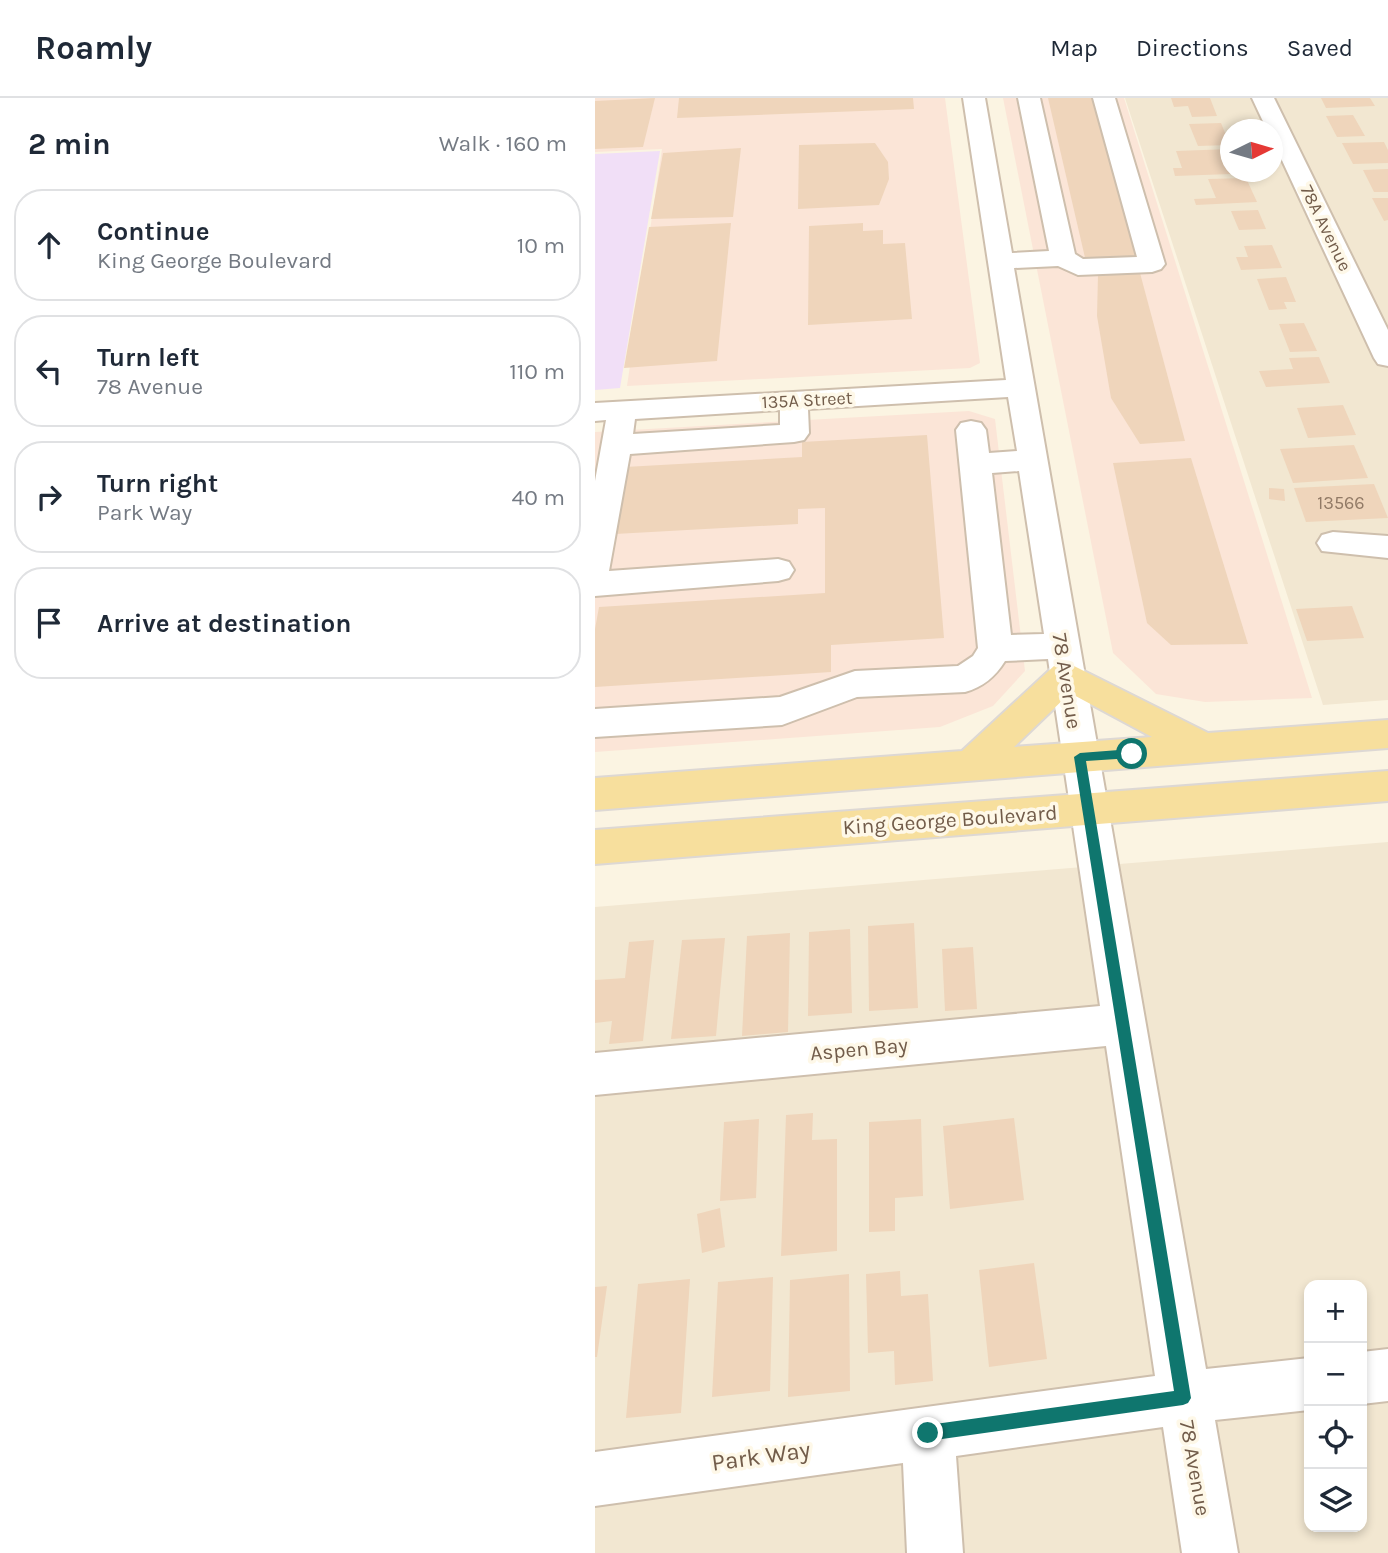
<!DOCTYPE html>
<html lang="en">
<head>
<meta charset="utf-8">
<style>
	body { margin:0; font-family:Karla,sans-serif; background:#f2f2f3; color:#1f2937 }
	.controls { position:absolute; right:21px; bottom:21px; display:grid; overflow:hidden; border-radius:14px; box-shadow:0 4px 10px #0003 }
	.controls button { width:63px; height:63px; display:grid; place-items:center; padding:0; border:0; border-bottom:2px solid #e0e1e3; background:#fff; color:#1f2937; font:35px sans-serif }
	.compass { position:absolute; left:625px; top:21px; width:63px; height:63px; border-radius:50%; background:#fff; box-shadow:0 4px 10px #0003; rotate:85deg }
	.stop { position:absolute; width:21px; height:21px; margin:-16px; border:5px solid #0f766e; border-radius:50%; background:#fff }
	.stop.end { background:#0f766e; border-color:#fff; box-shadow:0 2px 7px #0008 }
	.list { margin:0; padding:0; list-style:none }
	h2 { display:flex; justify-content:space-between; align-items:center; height:91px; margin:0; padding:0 28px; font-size:30px }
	h2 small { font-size:23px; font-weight:400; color:#747a83 }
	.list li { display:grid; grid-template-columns:46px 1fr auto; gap:21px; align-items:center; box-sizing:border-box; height:112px; margin:0 14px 14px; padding:0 14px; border:2px solid #e0e1e3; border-radius:28px }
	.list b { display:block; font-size:26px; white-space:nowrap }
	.list p { margin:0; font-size:23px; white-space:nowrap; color:#747a83 }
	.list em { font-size:23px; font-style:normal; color:#747a83 }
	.icon { flex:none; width:38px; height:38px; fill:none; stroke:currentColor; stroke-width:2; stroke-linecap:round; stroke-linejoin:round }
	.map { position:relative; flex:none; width:793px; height:1455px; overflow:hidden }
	header { display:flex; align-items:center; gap:42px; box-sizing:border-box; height:98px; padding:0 35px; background:#fff; border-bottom:2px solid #e0e1e3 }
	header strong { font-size:33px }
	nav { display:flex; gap:38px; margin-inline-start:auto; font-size:24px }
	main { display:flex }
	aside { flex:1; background:#fff }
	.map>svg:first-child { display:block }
	.residential { fill:#f2e7d1; fill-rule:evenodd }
	.commercial { fill:#fbe5d7 }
	.education { fill:#f1dff7 }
	.building { fill:#efd5bb }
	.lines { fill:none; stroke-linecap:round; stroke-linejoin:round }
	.minor-casing { stroke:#cebfad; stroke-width:4 }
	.major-casing { stroke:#ddd8d4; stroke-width:4 }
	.minor { fill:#fff; fill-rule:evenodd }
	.major { fill:#f7df9d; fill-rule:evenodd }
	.route { fill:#0f766e }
	.labels { text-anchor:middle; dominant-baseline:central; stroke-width:7; stroke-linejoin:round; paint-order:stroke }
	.far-street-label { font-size:18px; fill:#725c4a; stroke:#fef8e8 }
	.number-label { font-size:18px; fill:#917a66 }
	.street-label { font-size:21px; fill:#725c4a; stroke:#fef8e8 }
	.near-street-label { font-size:24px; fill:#725c4a; stroke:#fef8e8 }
</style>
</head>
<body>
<header>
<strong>Roamly</strong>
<nav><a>Map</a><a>Directions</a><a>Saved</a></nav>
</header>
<main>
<aside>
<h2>2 min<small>Walk · 160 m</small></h2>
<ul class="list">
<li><svg class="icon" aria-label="ahead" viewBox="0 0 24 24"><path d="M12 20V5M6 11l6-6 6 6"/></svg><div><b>Continue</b><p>King George Boulevard</p></div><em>10 m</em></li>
<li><svg class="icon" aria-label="left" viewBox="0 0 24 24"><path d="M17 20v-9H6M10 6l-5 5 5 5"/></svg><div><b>Turn left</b><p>78 Avenue</p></div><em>110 m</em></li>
<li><svg class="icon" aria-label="right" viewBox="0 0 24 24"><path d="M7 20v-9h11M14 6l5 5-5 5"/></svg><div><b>Turn right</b><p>Park Way</p></div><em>40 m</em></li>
<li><svg class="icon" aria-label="arrive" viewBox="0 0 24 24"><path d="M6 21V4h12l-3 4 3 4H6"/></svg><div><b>Arrive at destination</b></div></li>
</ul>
</aside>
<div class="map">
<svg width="793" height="1455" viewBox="0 0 793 1455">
	<rect width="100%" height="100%" fill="#fbf4e2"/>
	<g class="residential">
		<path d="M530 0H793V602L728 607ZM636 32H678V74H636Z"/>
		<path d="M793 744V1455H0V809ZM714 1187H767V1429H714Z"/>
	</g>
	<g class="commercial">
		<path d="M0 0H350L385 265 375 270 32 288 67 51 0 54Z"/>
		<path d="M408 0H529L717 600 610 604 561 596 518 555Z"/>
		<path d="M374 313 400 321 430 573 398 608 345 629 0 654V334Z"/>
	</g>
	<path class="education" d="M65 53 25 290 0 292V56Z"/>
	<g class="building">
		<path d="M60 0 48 49 0 51V3Z"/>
		<path d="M84 0H318L319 11 82 20Z"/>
		<path d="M453 0H502L549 161 491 164Z"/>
		<path d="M576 0H615L622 18 597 19 593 8 579 9Z"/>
		<path d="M726 0H775L780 8 731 10Z"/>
		<path d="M758 17 770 38 742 39 731 18Z"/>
		<path d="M626 25 635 47 603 48 594 26Z"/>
		<path d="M789 44 793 52V65L758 66 747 45Z"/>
		<path d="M280 45 293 64 294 81 284 107 203 111 204 47Z"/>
		<path d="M146 50 138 119 56 121 68 55Z"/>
		<path d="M636 51V76L580 78 578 70H587L581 53Z"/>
		<path d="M793 71V94H779L768 72Z"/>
		<path d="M651 80 662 104 601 107 599 101 621 100 613 81Z"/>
		<path d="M777 100H793V122L789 123Z"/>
		<path d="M663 112 671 131 644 132 636 113Z"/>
		<path d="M136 125 122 263 29 270 54 129Z"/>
		<path d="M268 125V133L288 132V146L310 145 317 221 213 227 214 128Z"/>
		<path d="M677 147 687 170 646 172 641 159H653L649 148Z"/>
		<path d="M545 175 590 343 545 346 516 300 502 218 503 177Z"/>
		<path d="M691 179 701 204H689L692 211 674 212 662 181Z"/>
		<path d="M709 225 722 253 695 254 684 226Z"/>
		<path d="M724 259 735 285 671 289 664 273 698 271 694 260Z"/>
		<path d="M748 307 761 337 713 340 702 310Z"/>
		<path d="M332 337 349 540 236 547V574L0 589V531L4 509 230 495V410L203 411V426L20 436 30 369 207 359V344Z"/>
		<path d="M759 347 773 380 698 385 685 351Z"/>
		<path d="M596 360 653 546 576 547 552 525 518 365Z"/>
		<path d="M779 386 793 420 711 424 699 390Z"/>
		<path d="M674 390 689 391 690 403 674 401Z"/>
		<path d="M757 508 769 540 712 543 701 511Z"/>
		<path d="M319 825 323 910 274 913 273 828Z"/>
		<path d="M255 831 257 915 213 918 214 834Z"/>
		<path d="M195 835 193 934 147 938 152 838Z"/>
		<path d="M130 840 121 938 76 941 87 842Z"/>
		<path d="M59 842 48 943 14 946 17 923 0 925V882L30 880 34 844Z"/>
		<path d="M378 849 382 911 350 913 347 851Z"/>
		<path d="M218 1015 217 1042 242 1041V1153L186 1158 191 1017Z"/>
		<path d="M419 1020 429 1102 355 1111 348 1028Z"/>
		<path d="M164 1021 161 1100 125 1103 129 1024Z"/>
		<path d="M326 1021 328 1098 300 1100V1133L274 1134V1024Z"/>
		<path d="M125 1110 130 1149 107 1155 102 1116Z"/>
		<path d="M439 1165 452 1261 394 1269 384 1172Z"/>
		<path d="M305 1173 306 1198 333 1196 338 1283 300 1287 299 1253 273 1255 271 1176Z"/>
		<path d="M254 1176 255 1293 193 1299 195 1182Z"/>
		<path d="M178 1179 175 1293 117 1299 123 1184Z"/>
		<path d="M95 1181 86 1315 31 1320 43 1186Z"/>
		<path d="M12 1188 2 1259H0V1189Z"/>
	</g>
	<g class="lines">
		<g class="minor-casing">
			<g id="minor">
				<path d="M368 0H390L417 155 454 153 423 0H445L480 156 488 161 542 159 498 0H520L570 166 566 171 557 174 483 177 463 168 419 170 611 1271 714 1260V1312L620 1322 643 1455H587L568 1329 361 1358 368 1455H312L308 1365 0 1408V1354L560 1278 511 948 0 997V955L505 908 453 561 410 563C400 579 388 589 370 594L262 599 187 627 0 639V611L185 599 260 573 363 568 378 558 383 550 361 332 366 325 376 323 386 325 391 332 394 355 422 353 413 299 213 311 214 335 209 342 199 344 35 356 14 473 183 461 194 464 199 472 194 480 183 483 0 498V383L11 322 0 323V305L411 282ZM185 312V327L38 336 40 321ZM424 373 449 536 416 537 397 375Z"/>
				<path d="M657 0H679L793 232V268L783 266 779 260 678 43V32H672Z"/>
				<path d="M738 434 793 438V460L727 453 722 445 727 437Z"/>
				<path d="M793 1251V1303L767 1306V1254Z"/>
			</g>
		</g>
		<g class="major-casing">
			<g id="major">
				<path d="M471 564 613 635 793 622V650L0 712V680L367 653 459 568ZM475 595 557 639 419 649Z"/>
				<path d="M793 673V703L0 766V732Z"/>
			</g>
		</g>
		<use href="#minor" class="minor"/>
		<use href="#major" class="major"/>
	</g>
	<path class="route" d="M537 651 543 656 537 660 491 663 596 1300 593 1305 588 1307 333 1343 327 1341 325 1335 327 1330 333 1327 579 1293 479 659 485 655Z"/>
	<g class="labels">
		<g class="far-street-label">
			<text transform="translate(731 130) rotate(64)">78A Avenue</text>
			<text transform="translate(212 302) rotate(-3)">135A Street</text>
		</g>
		<g class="number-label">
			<text x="746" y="405">13566</text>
		</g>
		<g class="street-label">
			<text transform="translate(472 583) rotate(81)">78 Avenue</text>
			<text transform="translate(355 722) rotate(-4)">King George Boulevard</text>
			<text transform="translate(264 951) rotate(-5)">Aspen Bay</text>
			<text transform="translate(600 1370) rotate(80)">78 Avenue</text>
		</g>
		<g class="near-street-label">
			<text transform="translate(166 1358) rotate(-8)">Park Way</text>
		</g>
	</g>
</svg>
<div class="controls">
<button>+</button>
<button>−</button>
<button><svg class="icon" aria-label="locate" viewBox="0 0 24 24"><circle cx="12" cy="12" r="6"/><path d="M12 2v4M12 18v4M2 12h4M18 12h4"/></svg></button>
<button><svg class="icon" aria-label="layers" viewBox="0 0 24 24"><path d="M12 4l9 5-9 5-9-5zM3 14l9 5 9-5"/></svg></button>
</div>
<svg class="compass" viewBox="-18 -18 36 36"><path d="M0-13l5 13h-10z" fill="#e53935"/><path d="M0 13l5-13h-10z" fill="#747a83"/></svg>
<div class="stop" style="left:537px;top:656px"></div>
<div class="stop end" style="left:333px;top:1335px"></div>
</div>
</main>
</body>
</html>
